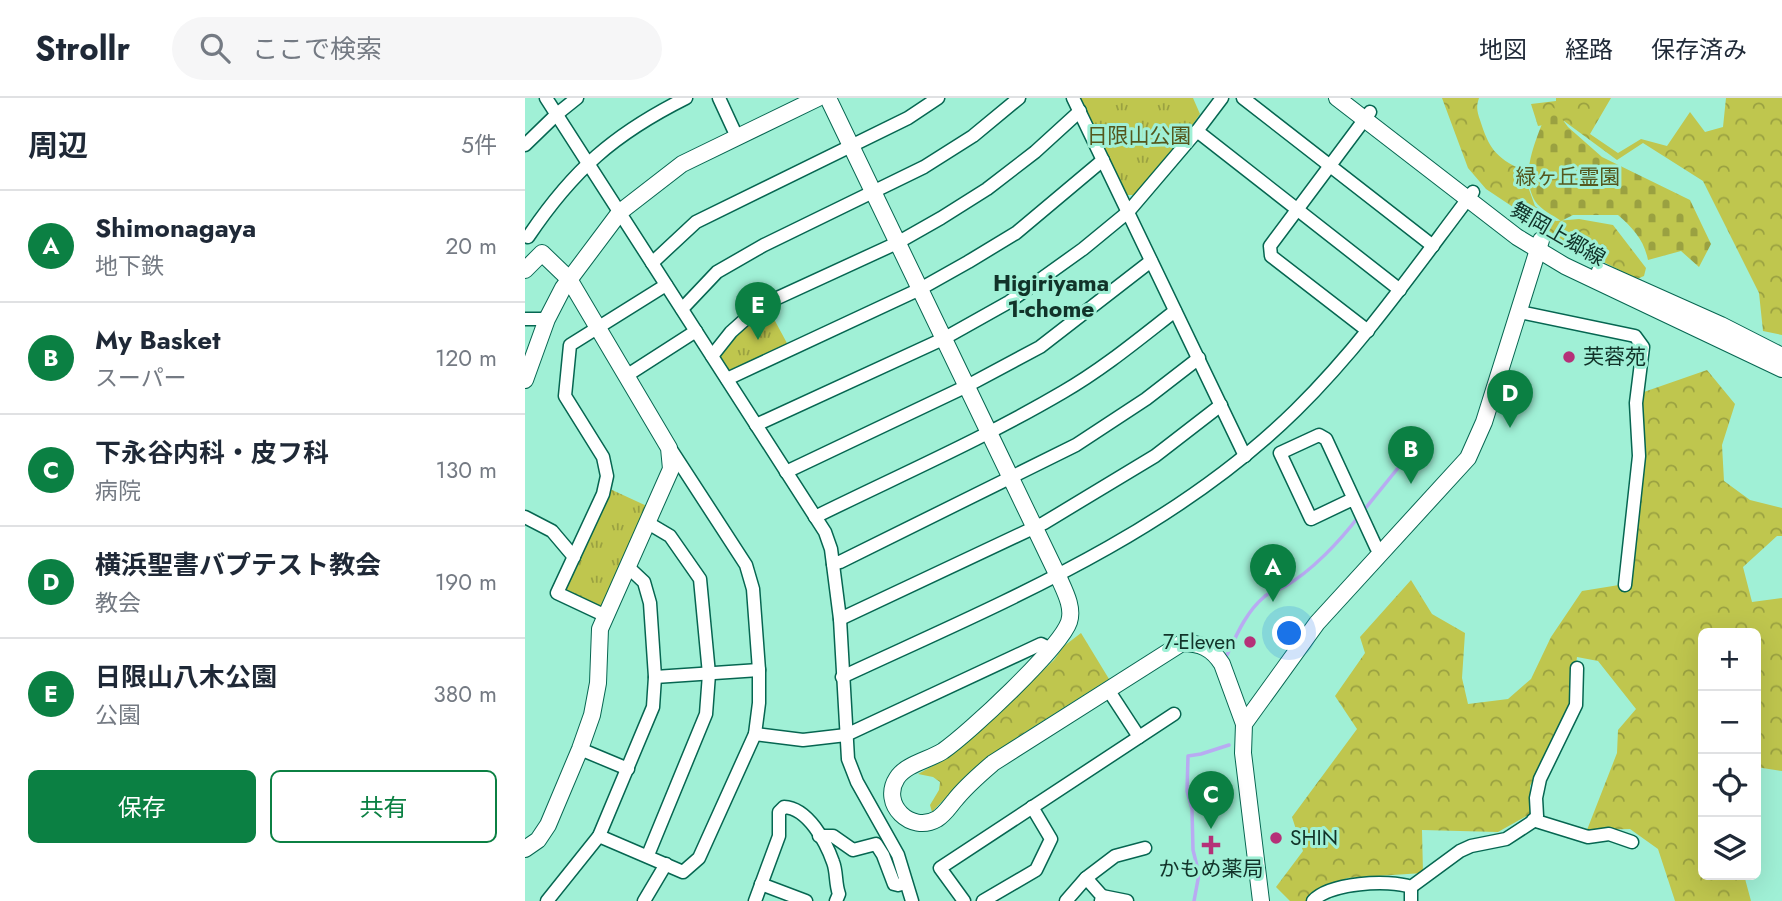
<!DOCTYPE html>
<html lang="ja">
<head>
<meta charset="utf-8">
<style>
	body { margin:0; font-family:Jost,"Noto Sans JP",sans-serif; background:#f6f6f7; color:#1f2937 }
	.controls { position:absolute; right:21px; bottom:21px; display:grid; overflow:hidden; border-radius:10px; box-shadow:0 7px 28px #0002 }
	.controls button { width:63px; height:63px; display:grid; place-items:center; padding:0; border:0; border-bottom:2px solid #e0e1e3; background:#fff; color:#1f2937; font:35px sans-serif }
	.you { position:absolute; left:765px; top:536px; width:24px; height:24px; margin:-18px; border:5px solid #fff; border-radius:50%; background:#1a73e8; box-shadow:0 0 0 10px #1a73e833 }
	.badge { display:grid; place-items:center; width:46px; height:46px; border-radius:50%; background:#0b8043; color:#fff; font-size:23px; font-weight:700 }
	.pin { position:absolute; translate:-50% -58px; filter:drop-shadow(0 2px 4px #0008) }
	.pin::after { content:''; position:absolute; top:37px; width:24px; height:21px; background:inherit; clip-path:polygon(0 0,100% 0,50% 100%) }
	.list { margin:0; padding:0; list-style:none }
	h2 { display:flex; justify-content:space-between; align-items:center; height:91px; margin:0; padding:0 28px; font-size:30px }
	h2 small { font-size:23px; font-weight:400; color:#747a83 }
	.list li { display:grid; grid-template-columns:46px 1fr auto; gap:21px; align-items:center; box-sizing:border-box; height:112px; padding:0 28px; border-top:2px solid #e0e1e3 }
	.list b { display:block; font-size:26px; white-space:nowrap }
	.list p { margin:0; font-size:23px; white-space:nowrap; color:#747a83 }
	.list em { font-size:23px; font-style:normal; color:#747a83 }
	.actions { display:flex; gap:14px; padding:21px 28px }
	.actions a { flex:1; padding:16px 0; border:2px solid #0b8043; border-radius:10px; text-align:center; font-size:24px; color:#0b8043 }
	.actions .main { background:#0b8043; color:#fff }
	.icon { flex:none; width:38px; height:38px; fill:none; stroke:currentColor; stroke-width:2; stroke-linecap:round; stroke-linejoin:round }
	.map { position:relative; flex:none; width:1257px; height:803px; overflow:hidden }
	header { display:flex; align-items:center; gap:42px; box-sizing:border-box; height:98px; padding:0 35px; background:#fff; border-bottom:2px solid #e0e1e3 }
	header strong { font-size:33px }
	nav { display:flex; gap:38px; margin-inline-start:auto; font-size:24px }
	.search { width:490px; height:63px; background:#f6f6f7; display:flex; align-items:center; gap:18px; box-sizing:border-box; padding:0 24px; border-radius:38px; color:#747a83; font-size:26px }
	main { display:flex }
	aside { flex:1; background:#fff }
	.map>svg:first-child { display:block }
	.forest { fill:url(#forest-crowns) }
	.cemetery { fill:url(#cemetery-stones) }
	.park { fill:url(#park-tufts) }
	.lines { fill:none; stroke-linecap:round; stroke-linejoin:round }
	.stream { stroke:#b8abf2; stroke-width:3.5 }
	.street-casing { stroke:#066651; stroke-width:15 }
	.secondary-casing { stroke:#066651; stroke-width:18 }
	.street { stroke:#fff; stroke-width:12 }
	.secondary { stroke:#fff; stroke-width:16 }
	.poi-dot { fill:#b53178; stroke:#a0f0d6; stroke-width:2.5 }
	.labels { text-anchor:middle; dominant-baseline:central; stroke-width:6; stroke-linejoin:round; paint-order:stroke }
	.park-label { font-size:21px; fill:#54571d; stroke:#a0f0d6 }
	.street-label { font-size:21px; fill:#113329; stroke:#a0f0d6 }
	.poi-label { font-size:21px; fill:#113329; stroke:#a0f0d6; text-anchor:start }
	.neighbourhood-label { font-size:23px; font-weight:bold; fill:#113329; stroke:#a0f0d6 }
</style>
</head>
<body>
<header>
<strong>Strollr</strong>
<div class="search"><svg class="icon" aria-label="search" viewBox="0 0 24 24"><circle cx="10" cy="10" r="6"/><path d="M15 15l6 6"/></svg>ここで検索</div>
<nav><a>地図</a><a>経路</a><a>保存済み</a></nav>
</header>
<main>
<aside>
<h2>周辺<small>5件</small></h2>
<ul class="list">
<li><span class="badge">A</span><div><b>Shimonagaya</b><p>地下鉄</p></div><em>20 m</em></li>
<li><span class="badge">B</span><div><b>My Basket</b><p>スーパー</p></div><em>120 m</em></li>
<li><span class="badge">C</span><div><b>下永谷内科・皮フ科</b><p>病院</p></div><em>130 m</em></li>
<li><span class="badge">D</span><div><b>横浜聖書バプテスト教会</b><p>教会</p></div><em>190 m</em></li>
<li><span class="badge">E</span><div><b>日限山八木公園</b><p>公園</p></div><em>380 m</em></li>
</ul>
<div class="actions"><a class="main">保存</a><a>共有</a></div>
</aside>
<div class="map">
<svg width="1257" height="803" viewBox="0 0 1257 803">
	<defs>
		<pattern id="forest-crowns" width="20" height="18" patternUnits="userSpaceOnUse" patternTransform="scale(1.75)"><rect width="20" height="18" fill="#bfc64e"/><path d="M2 6a3 3 0 1 1 6 0M12 15a3 3 0 1 1 6 0" fill="none" stroke="#9aa141"/></pattern>
		<pattern id="cemetery-stones" width="16" height="16" patternUnits="userSpaceOnUse" patternTransform="scale(1.75)"><rect width="16" height="16" fill="#bfc64e"/><path d="M2 7V4a2 2 0 0 1 4 0v3zM10 15v-3a2 2 0 0 1 4 0v3z" fill="#9aa141"/></pattern>
		<pattern id="park-tufts" width="24" height="20" patternUnits="userSpaceOnUse" patternTransform="scale(1.75)"><rect width="24" height="20" fill="#bfc64e"/><path d="M3 7l-1-3M5 7V3M7 7l1-3M15 17l-1-3M17 17v-4M19 17l1-3" fill="none" stroke="#9aa141"/></pattern>
	</defs>
	<rect width="100%" height="100%" fill="#a0f0d6"/>
	<g class="forest">
		<path d="M917 0H954C951 9 952 13 955 22 964 50 970 59 997 72L1010 108 1031 123 1054 121 1088 127 1121 170 1119 178 1112 181 1045 147 961 91 943 70Z"/>
		<path d="M1031 0H1086L1065 36 1093 55 1116 41 1142 48 1165 14 1180 34 1198 29 1201 0H1257V237L1238 233 1234 195 1178 83 1118 45 1092 62 1039 23 1013 28 1006 6 1031 3Z"/>
		<path d="M1182 272 1210 306 1197 347 1199 383 1225 402 1257 410V438H1252L1218 469 1227 504 1257 500V673L1231 669V535H1178V777H1219L1226 803H1150L1133 751 1105 731 1062 732 1092 655 1093 632 1111 611 1073 563 1052 559 1044 614 1005 688V716L973 734 897 732 898 775 822 780 781 803H765L751 789 778 753 767 719 832 631 810 598 840 555 835 539 886 482 907 516 940 535 937 580 943 606 983 601 1006 581 1026 539 1057 493 1094 487 1116 295Z"/>
		<path d="M556 535 584 581 488 642 445 674 407 714 405 707 414 692 415 684 408 679 393 676 413 665 462 626 529 562 539 548Z"/>
	</g>
	<path class="cemetery" d="M1024 8 1029 10 1043 29 1077 59 1165 102 1186 146 1174 169 1156 153 1123 162C1119 142 1108 130 1093 117H1048L1036 123C1028 117 1016 112 1010 103 993 74 1014 36 1024 8Z"/>
	<g class="park">
		<path d="M554 0H668L675 16 646 57 608 97H601Z"/>
		<path d="M243 210 263 247 202 276 193 257C206 241 222 217 243 210Z"/>
		<path d="M85 391 124 409 79 512 38 493Z"/>
	</g>
	<g class="lines">
		<g class="stream">
			<path d="M839 412 873 370"/>
			<path d="M701 559C711 538 721 514 739 499 744 494 752 493 759 489 787 473 815 443 834 418"/>
			<path d="M669 803 674 776 668 752 667 711 662 693 663 658 676 656 704 647"/>
		</g>
		<g class="street-casing">
			<g id="street">
				<path d="M21 0 300 434 306 451 315 521 323 661 332 684 373 757 387 803"/>
				<path d="M194 0 212 39"/>
				<path d="M548 0 720 358"/>
				<path d="M718 0 908 148"/>
				<path d="M672 33 875 192"/>
				<path d="M0 47 32 16 52 0"/>
				<path d="M3 139C48 72 89 36 161 0"/>
				<path d="M127 165 171 124 383 20 413 0"/>
				<path d="M157 211 192 174 239 147 399 69 448 38 494 0"/>
				<path d="M995 214 1110 238 1118 249 1111 305 1114 358 1100 487"/>
				<path d="M0 221H22"/>
				<path d="M843 233 746 158 745 148 845 14"/>
				<path d="M187 258 206 234 235 208 372 145 416 120 462 91 510 54 555 13"/>
				<path d="M101 278 171 233"/>
				<path d="M202 281 395 191 443 164 491 135 578 62"/>
				<path d="M231 327 418 241 484 204 558 151 603 114 672 33 697 0"/>
				<path d="M261 374 442 288 515 249 626 163"/>
				<path d="M828 401 786 421 755 355 794 337 801 341 851 449 856 454"/>
				<path d="M0 419 27 433 49 459"/>
				<path d="M290 419C373 378 458 341 538 294 578 271 614 241 650 213"/>
				<path d="M308 466 315 464 551 347 621 301 674 260"/>
				<path d="M81 518 32 495 78 396 82 378 78 359 40 298 45 247 141 187"/>
				<path d="M315 521 519 425 630 358 696 307"/>
				<path d="M130 579 234 572"/>
				<path d="M317 579C476 505 644 437 771 312 838 246 891 169 948 94"/>
				<path d="M584 593 614 639"/>
				<path d="M230 636 278 642 321 637 516 546 526 551"/>
				<path d="M55 651 103 671"/>
				<path d="M1008 722 1063 739 1084 736 1107 744"/>
				<path d="M74 738 158 774 174 760 230 636 234 605V572L228 491 221 467 145 350"/>
				<path d="M294 738H308L328 752 351 746 358 757 369 786 373 787 381 785"/>
				<path d="M123 757 181 616 184 576 175 481 145 438 123 425"/>
				<path d="M561 780 577 798 576 803"/>
				<path d="M236 786 281 803"/>
				<path d="M886 789V803"/>
				<path d="M577 798 602 803"/>
				<path d="M22 803 74 738 128 609 130 579 125 505 119 484 103 469"/>
				<path d="M119 803 141 766"/>
				<path d="M230 803 254 738V714L259 709C283 710 301 744 308 764 312 774 310 785 314 796L311 803"/>
				<path d="M439 803 415 770 649 616"/>
				<path d="M458 803 511 772 526 741 507 709"/>
				<path d="M541 803 561 780 590 758 620 750"/>
				<path d="M788 803C804 785 863 781 886 789L935 753 946 748 981 741 1007 724 1012 718 1011 700 1015 681 1051 607 1052 570"/>
			</g>
		</g>
		<g class="secondary-casing">
			<g id="secondary">
				<path d="M303 0 533 478C539 492 549 509 544 524 535 550 443 636 418 653 404 662 381 666 372 680 355 706 386 736 412 721 420 716 424 709 430 702 441 688 454 677 468 665L657 545C675 545 687 550 697 566L719 626"/>
				<path d="M812 0 992 139 1040 168 1257 271"/>
				<path d="M0 172 17 155 44 181 144 350 146 371 75 531 73 585 67 617 55 651 23 727 13 742 0 751"/>
				<path d="M1075 173 1196 227 1257 258"/>
				<path d="M0 282 22 221 38 190 95 114 157 66 293 0"/>
				<path d="M736 803 718 655 719 626 792 525 943 360 959 324 1016 142"/>
			</g>
		</g>
		<use href="#street" class="street"/>
		<use href="#secondary" class="secondary"/>
	</g>
	<g class="poi-dot">
		<circle cx="1044" cy="259" r="7"/>
		<circle cx="725" cy="544" r="7"/>
		<circle cx="751" cy="740" r="7"/>
		<path d="M682.5 736.5h7v7h7v7h-7v7h-7v-7h-7v-7h7z"/>
	</g>
	<g class="labels">
		<g class="park-label">
			<text x="614" y="38">日限山公園</text>
			<text x="1043" y="79">緑ヶ丘霊園</text>
		</g>
		<g class="street-label">
			<text transform="translate(1033 136) rotate(30)">舞岡上郷線</text>
		</g>
		<g class="poi-label">
			<text x="1058" y="259">芙蓉苑</text>
			<text x="711" y="544" text-anchor="end">7-Eleven</text>
			<text x="765" y="740">SHIN</text>
			<text x="686" y="771" text-anchor="middle">かもめ薬局</text>
		</g>
		<g class="neighbourhood-label">
			<text x="526" y="185">Higiriyama<tspan x="526" dy="26">1-chome</tspan></text>
		</g>
	</g>
</svg>
<div class="controls">
<button>+</button>
<button>−</button>
<button><svg class="icon" aria-label="locate" viewBox="0 0 24 24"><circle cx="12" cy="12" r="6"/><path d="M12 2v4M12 18v4M2 12h4M18 12h4"/></svg></button>
<button><svg class="icon" aria-label="layers" viewBox="0 0 24 24"><path d="M12 4l9 5-9 5-9-5zM3 14l9 5 9-5"/></svg></button>
</div>
<div class="you"></div>
<div class="pin badge" style="left:748px;top:504px">A</div>
<div class="pin badge" style="left:886px;top:386px">B</div>
<div class="pin badge" style="left:686px;top:731px">C</div>
<div class="pin badge" style="left:985px;top:330px">D</div>
<div class="pin badge" style="left:233px;top:242px">E</div>
</div>
</main>
</body>
</html>
